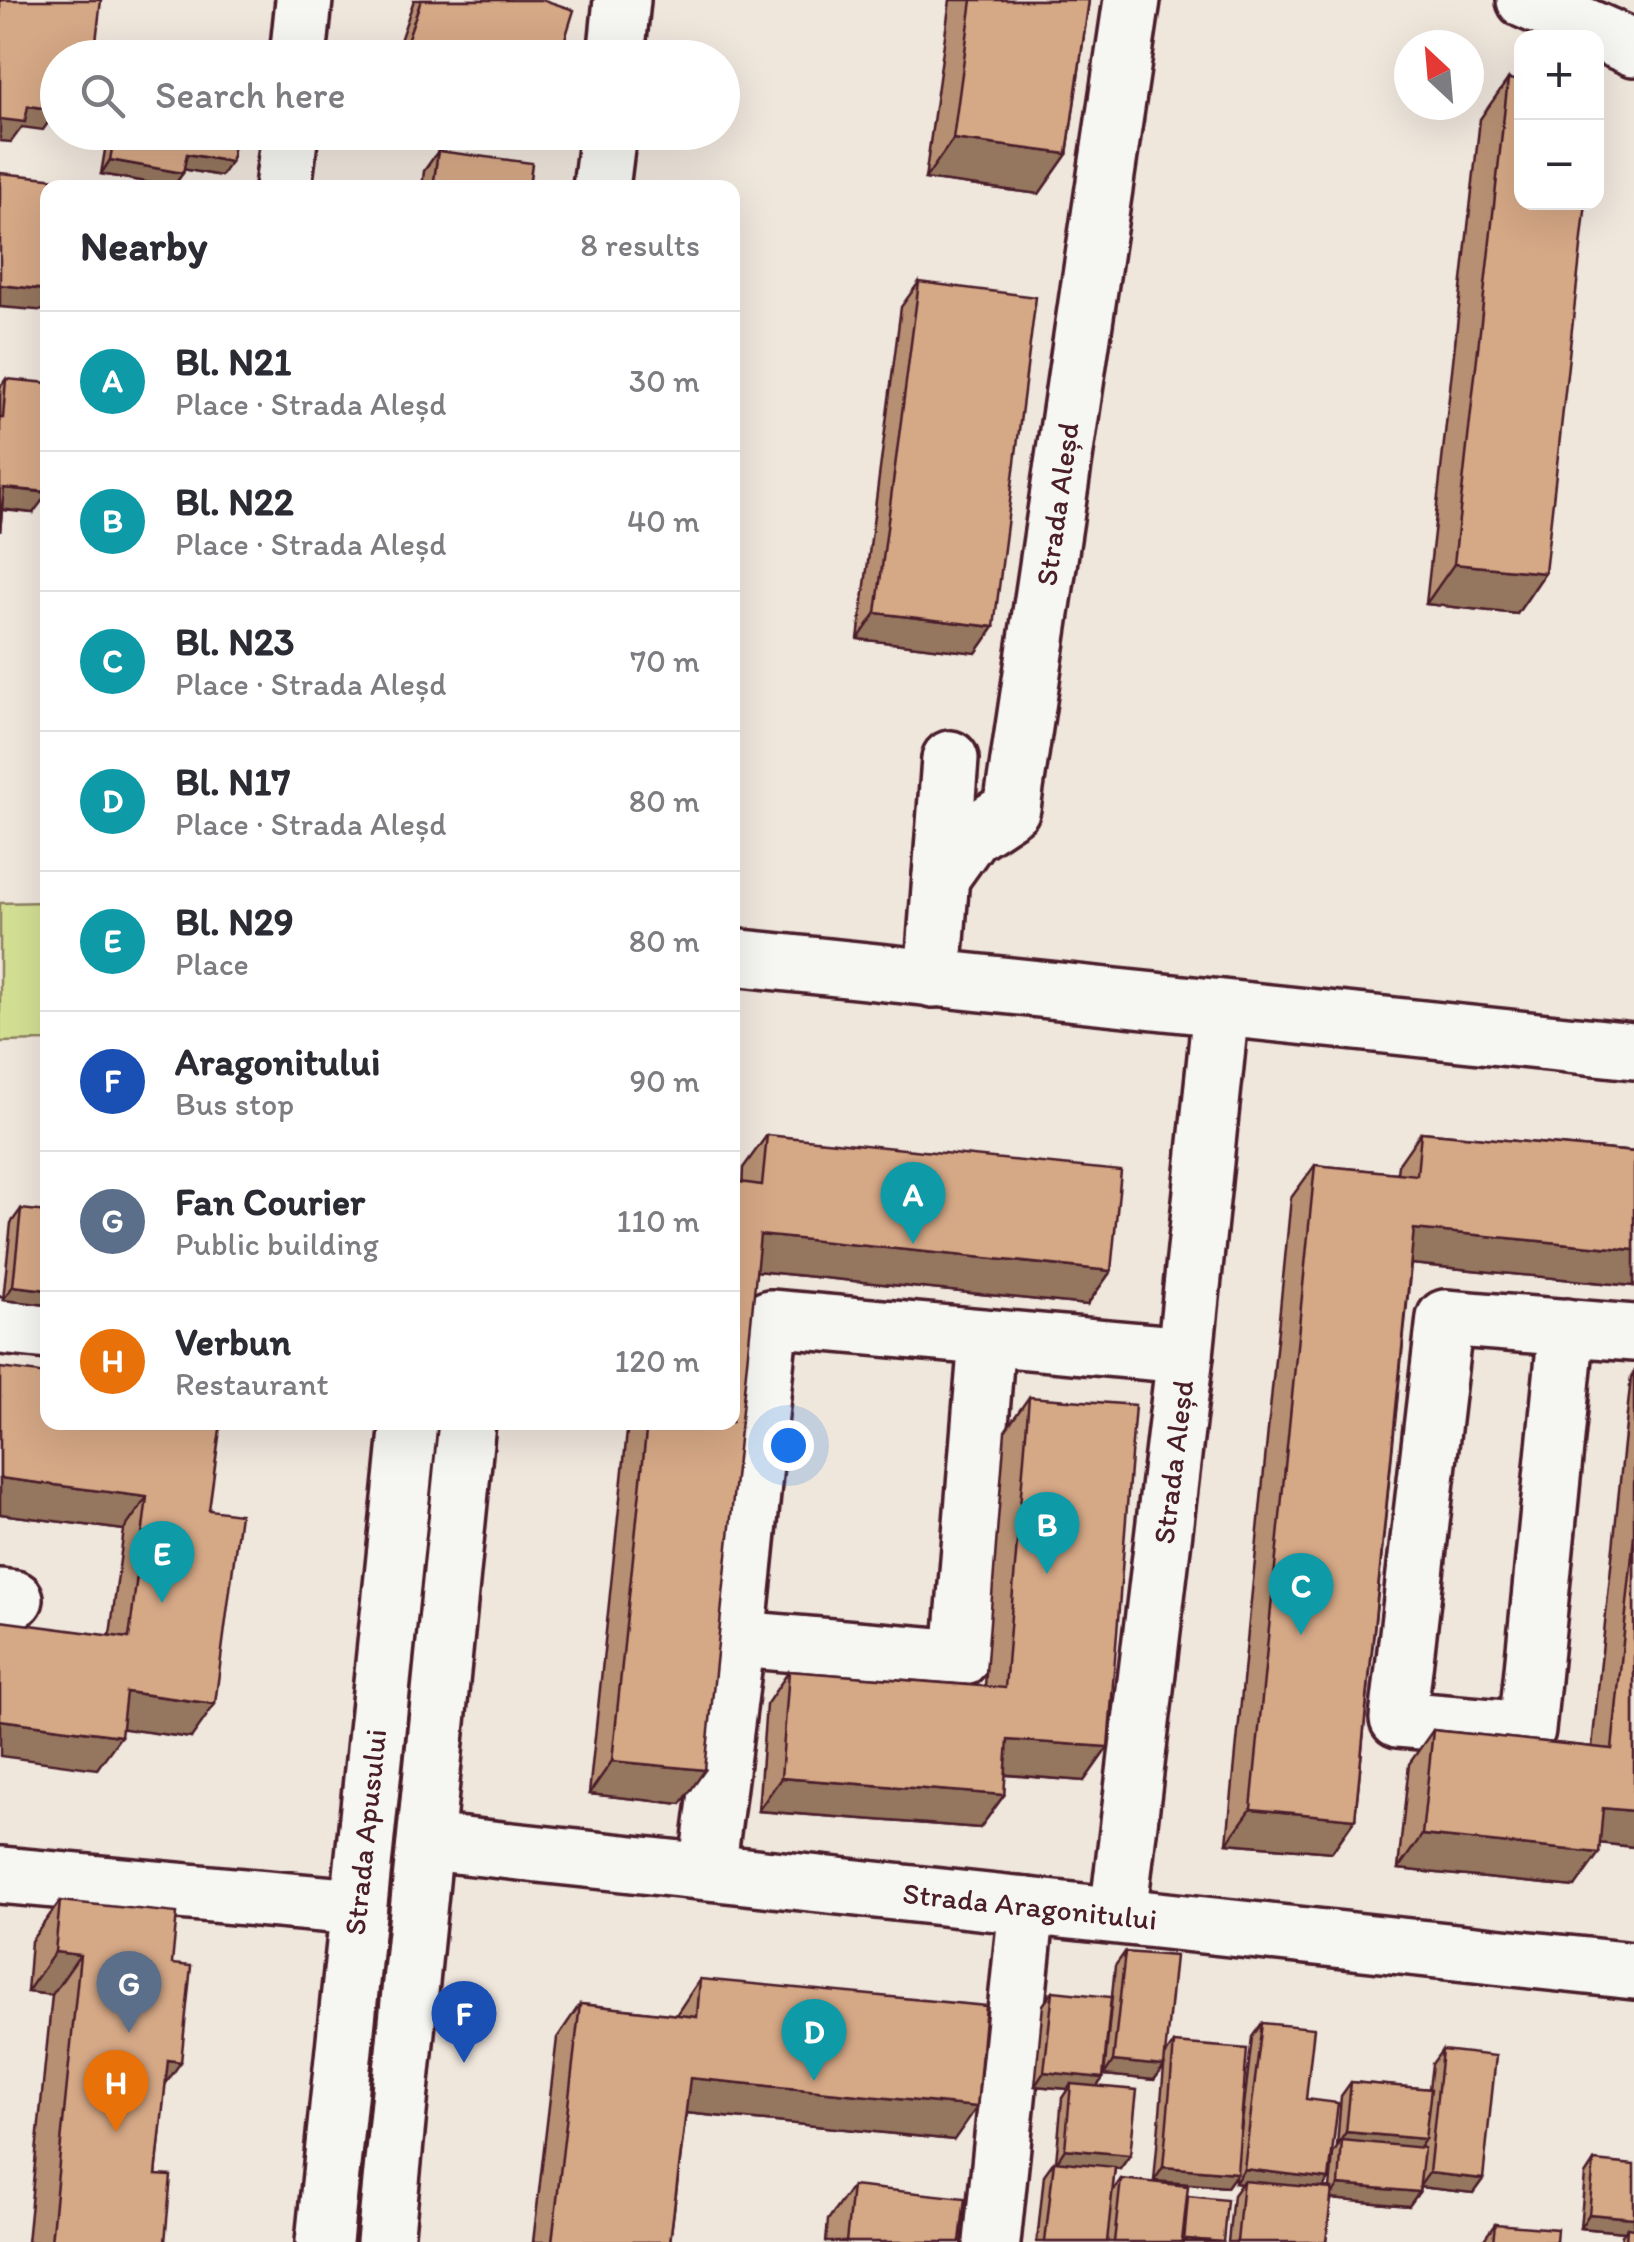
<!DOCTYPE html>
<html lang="en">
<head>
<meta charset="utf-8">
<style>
	body { margin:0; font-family:Itim,sans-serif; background:#f2f2f3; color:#2b2b33 }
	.controls { position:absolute; right:30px; top:30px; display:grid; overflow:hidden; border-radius:20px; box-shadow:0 10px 40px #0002 }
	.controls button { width:90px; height:90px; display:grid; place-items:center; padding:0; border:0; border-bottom:2px solid #e1e1e2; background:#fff; color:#2b2b33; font:50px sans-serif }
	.compass { position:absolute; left:1394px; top:30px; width:90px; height:90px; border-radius:50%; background:#fff; box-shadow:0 10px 40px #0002; rotate:334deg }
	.you { position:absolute; left:788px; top:1445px; width:35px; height:35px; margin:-25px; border:8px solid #fff; border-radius:50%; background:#1a73e8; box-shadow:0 0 0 15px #1a73e833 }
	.badge { display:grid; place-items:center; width:65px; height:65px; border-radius:50%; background:#c8321e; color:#fff; font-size:32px; font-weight:700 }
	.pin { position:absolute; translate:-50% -82px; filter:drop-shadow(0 2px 5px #0008) }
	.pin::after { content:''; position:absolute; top:52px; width:35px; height:30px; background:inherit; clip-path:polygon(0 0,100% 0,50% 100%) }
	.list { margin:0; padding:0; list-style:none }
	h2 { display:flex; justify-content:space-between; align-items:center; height:130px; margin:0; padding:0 40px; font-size:42px }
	h2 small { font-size:32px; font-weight:400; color:#7c7c81 }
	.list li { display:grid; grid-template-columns:65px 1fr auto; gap:30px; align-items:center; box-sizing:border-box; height:140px; padding:0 40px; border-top:2px solid #e1e1e2 }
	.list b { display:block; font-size:38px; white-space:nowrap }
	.list p { margin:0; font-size:32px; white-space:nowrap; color:#7c7c81 }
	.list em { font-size:32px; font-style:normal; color:#7c7c81 }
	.icon { flex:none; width:55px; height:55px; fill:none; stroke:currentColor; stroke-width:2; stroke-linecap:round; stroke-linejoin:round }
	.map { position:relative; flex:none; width:1634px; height:2242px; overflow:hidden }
	.search { position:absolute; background:#fff; box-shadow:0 10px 40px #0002; left:40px; top:40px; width:700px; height:110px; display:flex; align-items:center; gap:25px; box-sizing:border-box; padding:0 35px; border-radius:55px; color:#7c7c81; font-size:38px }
	.panel { position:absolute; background:#fff; box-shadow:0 10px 40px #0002; left:40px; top:180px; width:700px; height:1250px; border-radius:20px }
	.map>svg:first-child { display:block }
	.green { fill:#d3e094; stroke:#8e8060; stroke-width:2.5 }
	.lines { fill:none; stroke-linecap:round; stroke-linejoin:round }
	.minor-casing { stroke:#4a1f2b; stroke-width:62 }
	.major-casing { stroke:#4a1f2b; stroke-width:62 }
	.minor { stroke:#f6f6f2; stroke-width:55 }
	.major { stroke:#f6f6f2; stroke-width:55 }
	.wall { fill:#b79073; stroke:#4a1f2b; stroke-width:2.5 }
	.shaded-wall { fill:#95765e; stroke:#4a1f2b; stroke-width:2.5 }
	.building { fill:#d5a886; stroke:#4a1f2b; stroke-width:2.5 }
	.labels { text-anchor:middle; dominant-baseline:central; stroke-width:8; stroke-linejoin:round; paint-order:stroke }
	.street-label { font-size:30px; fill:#4a1f2b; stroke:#f6f6f2 }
</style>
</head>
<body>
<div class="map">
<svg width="1634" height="2242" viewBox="0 0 1634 2242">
	<rect width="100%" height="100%" fill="#efe6dc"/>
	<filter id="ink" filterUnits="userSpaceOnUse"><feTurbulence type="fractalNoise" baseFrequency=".01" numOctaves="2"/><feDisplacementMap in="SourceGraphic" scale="20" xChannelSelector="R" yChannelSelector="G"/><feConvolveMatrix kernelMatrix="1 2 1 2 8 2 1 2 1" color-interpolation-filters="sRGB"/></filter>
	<g filter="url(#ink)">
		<path class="green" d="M47 902V1041L0 1042V903Z"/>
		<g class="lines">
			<g class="minor-casing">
				<g id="minor">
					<path d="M298 58 304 0"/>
					<path d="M283 188 290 132"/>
					<path d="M941 877 971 835 1012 808 1132 0"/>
					<path d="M732 957 1634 1051"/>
					<path d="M933 979 950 759"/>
					<path d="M0 1326 48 1331"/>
					<path d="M1567 1327 1527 1730 1398 1719 1445 1318 1634 1333"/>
					<path d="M0 1597 15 1599"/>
					<path d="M737 1639 961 1658 987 1339"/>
					<path d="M427 1842 1634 1971"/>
					<path d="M707 1871 737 1639 770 1318 1185 1355"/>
					<path d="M0 1875 356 1907"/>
					<path d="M1118 1915 1185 1355 1221 1008"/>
					<path d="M992 2242 1027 1906"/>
				</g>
			</g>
			<g class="major-casing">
				<g id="major">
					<path d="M1525 0 1634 48"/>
					<path d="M616 58 622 0"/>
					<path d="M601 188 608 132"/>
					<path d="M324 2242 409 1422"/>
					<path d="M385 2242 467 1422"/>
				</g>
			</g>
			<use href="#minor" class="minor"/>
			<use href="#major" class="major"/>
		</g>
		<g class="wall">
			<path d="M414 0H544L559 58H394Z"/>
			<path d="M950 0H1089L1067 154 1039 194 925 179Z"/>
			<path d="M1508 79 1545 573 1517 614 1426 604 1480 119Z"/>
			<path d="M108 132H236L221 176 184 169 183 173 173 187 101 174Z"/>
			<path d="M438 151 529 188H422L424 171Z"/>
			<path d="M919 282 994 627 976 653 858 639 901 307Z"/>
			<path d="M6 379 33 513 2 510 0 532V387Z"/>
			<path d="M1421 1132 1634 1152V1286L1411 1264 1355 1819 1332 1852 1227 1843 1291 1198 1315 1165 1397 1173 1398 1165Z"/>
			<path d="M767 1135 1111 1271 1087 1305 756 1271 681 1804 589 1794 628 1422H732L743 1168Z"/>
			<path d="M21 1209 48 1305 3 1300 11 1223Z"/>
			<path d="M0 1368 209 1510 191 1738 122 1728 97 1769 110 1635 124 1530 0 1514Z"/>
			<path d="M1634 1372V1847L1600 1843 1575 1887 1398 1869 1409 1764 1433 1730 1592 1747 1631 1377Z"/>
			<path d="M1029 1397 1108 1747 1084 1781 1005 1775 1004 1795 980 1828 758 1811 766 1705 789 1671 985 1686 1005 1431Z"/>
			<path d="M60 1901 172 1964 165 2084 156 2175 165 2242H27L52 1995 27 1992 31 1941Z"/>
			<path d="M1125 1952 1165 2056 1174 2043 1241 2132 1252 2037 1262 2023 1306 2099 1329 2179 1323 2188 1330 2189 1333 2154 1338 2146H1337L1341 2096 1351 2082 1429 2089 1432 2064 1442 2050 1483 2179 1473 2193 1420 2187 1419 2192 1409 2206 1331 2199 1326 2242H1228L1233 2195 1241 2184 1235 2183V2176L1227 2187 1154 2181 1164 2067 1154 2080 1104 2075 1115 1966Z"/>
			<path d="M700 1979 954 2140 686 2113 670 2242H533L557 2038 580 2004 676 2015Z"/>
			<path d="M1053 1991 1103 2078 1097 2086 1130 2155 1120 2169 1115 2168 1112 2192 1121 2179 1186 2199 1188 2196 1223 2242H1037L1044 2175 1054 2161 1056 2162 1062 2098 1068 2089 1035 2086 1043 2005Z"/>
			<path d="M1594 2161 1634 2242H1621L1622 2235 1625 2232 1580 2228 1585 2175Z"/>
			<path d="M852 2186 960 2242H826L828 2220Z"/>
			<path d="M1495 2224 1556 2242H1485V2238Z"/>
		</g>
		<g class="shaded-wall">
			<path d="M28 106 57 110 43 130 22 127 11 142 0 141V119Z"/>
			<path d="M953 139 1067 154 1039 194 925 179Z"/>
			<path d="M187 154 231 162 221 176 177 168Z"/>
			<path d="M110 160 183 173 173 187 101 174Z"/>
			<path d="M0 285 48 290V311L0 307Z"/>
			<path d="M4 488 48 493 33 513 0 509Z"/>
			<path d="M1454 564 1545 573 1517 614 1426 604Z"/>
			<path d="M876 613 994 627 976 653 858 639Z"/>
			<path d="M1414 1229 1634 1250V1286L1391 1262Z"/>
			<path d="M760 1235 1111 1271 1087 1305 736 1269Z"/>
			<path d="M13 1286 48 1290V1305L3 1300Z"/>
			<path d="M0 1478 147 1497 124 1530 0 1514Z"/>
			<path d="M126 1692 215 1704 191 1738 103 1726Z"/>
			<path d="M0 1720 121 1736 97 1769 0 1756Z"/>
			<path d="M1008 1740 1108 1747 1084 1781 985 1773Z"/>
			<path d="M612 1761 705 1770 681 1804 589 1794Z"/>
			<path d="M781 1778 1004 1795 980 1828 758 1811Z"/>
			<path d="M1603 1808 1634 1811V1847L1580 1841Z"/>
			<path d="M1251 1809 1355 1819 1332 1852 1227 1843Z"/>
			<path d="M1422 1835 1599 1853 1575 1887 1398 1869Z"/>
			<path d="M55 1952 80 1955 52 1995 27 1992Z"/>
			<path d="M168 2060 181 2062 153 2102Z"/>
			<path d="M1113 2061 1164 2066 1154 2080 1104 2075Z"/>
			<path d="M1044 2072 1103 2078 1093 2092 1071 2084 1068 2089 1035 2086Z"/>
			<path d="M690 2078 977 2107 954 2140 666 2111Z"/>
			<path d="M1346 2132 1425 2139 1416 2153 1342 2140 1337 2146Z"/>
			<path d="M1065 2149 1130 2155 1120 2169 1056 2163Z"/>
			<path d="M1163 2167 1237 2173 1227 2187 1154 2181Z"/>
			<path d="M1244 2169 1329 2179 1320 2193 1243 2181 1241 2184 1235 2183Z"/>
			<path d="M1429 2173 1483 2179 1473 2193 1419 2187Z"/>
			<path d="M1339 2185 1419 2192 1409 2206 1329 2199Z"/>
			<path d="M1589 2214 1634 2218V2232L1627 2228 1625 2232 1580 2228Z"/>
		</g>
		<g class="building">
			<path d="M0 0H101L94 58H58L57 110 28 106 25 122 0 119Z"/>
			<path d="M421 0H544L574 10 559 58H401Z"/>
			<path d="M972 0H1089L1067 154 953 139Z"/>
			<path d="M1508 79 1522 81V202H1586L1545 573 1454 564Z"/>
			<path d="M115 132H236L231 162 187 154 183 173 110 160Z"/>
			<path d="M438 151 532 163 529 188H433Z"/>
			<path d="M0 173 86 182V188H48V290L0 285Z"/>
			<path d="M919 282 1036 297 994 627 876 613Z"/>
			<path d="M6 379 48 383V492L4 488 0 532V418H3Z"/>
			<path d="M1421 1132 1634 1152V1250L1414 1229 1355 1819 1251 1809 1315 1165 1417 1175Z"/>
			<path d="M767 1135 1121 1171 1111 1271 760 1235 705 1770 612 1761 647 1422H732V1181L762 1185Z"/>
			<path d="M21 1209 48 1212V1290L13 1286Z"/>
			<path d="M0 1368 48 1374V1422H221L209 1510 240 1514 215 1704 126 1692 121 1736 0 1720V1621L129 1638 147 1497 0 1478Z"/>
			<path d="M1029 1397 1135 1405 1108 1747 1008 1740 1004 1795 781 1778 789 1671 1005 1688Z"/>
			<path d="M1634 1536V1811L1603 1808 1599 1853 1422 1835 1433 1730 1612 1749Z"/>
			<path d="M60 1901 177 1913 172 1964 191 1966 181 2062 168 2060 156 2175 171 2176 165 2242H51L80 1955 55 1952Z"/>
			<path d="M1125 1952 1175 1956 1164 2066 1113 2061Z"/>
			<path d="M700 1979 986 2006 977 2107 690 2078 670 2242H552L580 2004 697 2017Z"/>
			<path d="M1053 1991 1111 1997 1103 2078 1044 2072Z"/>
			<path d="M1262 2023 1314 2028 1306 2099 1338 2103 1329 2179 1244 2169Z"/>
			<path d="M1174 2043 1247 2049 1237 2173 1163 2167Z"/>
			<path d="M1442 2050 1496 2056 1483 2179 1429 2173Z"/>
			<path d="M1351 2082 1431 2089 1425 2139 1346 2132Z"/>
			<path d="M1071 2084 1137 2090 1130 2155 1065 2149Z"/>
			<path d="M1342 2140 1424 2148 1419 2192 1339 2185Z"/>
			<path d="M1054 2161 1115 2167 1107 2242H1045Z"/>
			<path d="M1594 2161 1634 2165V2218L1589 2214Z"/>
			<path d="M1121 2179 1188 2186 1182 2242H1114Z"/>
			<path d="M1243 2181 1332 2189 1326 2242H1237Z"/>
			<path d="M852 2186 965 2198 960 2242H846Z"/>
			<path d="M1188 2196 1227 2200 1223 2242 1187 2239 1184 2242Z"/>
			<path d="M1495 2224 1557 2229 1556 2242H1493Z"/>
			<path d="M1627 2228 1634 2229V2242H1626Z"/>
			<path d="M1187 2239 1219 2242H1186Z"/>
		</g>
	</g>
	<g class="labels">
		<g class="street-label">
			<text transform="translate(1057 504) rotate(-82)">Strada Aleșd</text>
			<text transform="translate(1173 1462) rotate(-83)">Strada Aleșd</text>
			<text transform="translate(365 1832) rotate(-84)">Strada Apusului</text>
			<text transform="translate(1030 1906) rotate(6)">Strada Aragonitului</text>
		</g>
	</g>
</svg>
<div class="controls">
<button>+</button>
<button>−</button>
</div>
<svg class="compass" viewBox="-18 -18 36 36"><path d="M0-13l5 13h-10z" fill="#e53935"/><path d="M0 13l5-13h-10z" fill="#7c7c81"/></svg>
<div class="you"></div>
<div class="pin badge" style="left:913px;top:1244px;background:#0f9aa8">A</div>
<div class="pin badge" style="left:1047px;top:1574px;background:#0f9aa8">B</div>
<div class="pin badge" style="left:1301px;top:1635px;background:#0f9aa8">C</div>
<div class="pin badge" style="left:814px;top:2081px;background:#0f9aa8">D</div>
<div class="pin badge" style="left:162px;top:1603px;background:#0f9aa8">E</div>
<div class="pin badge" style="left:464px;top:2063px;background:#1a4fb4">F</div>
<div class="pin badge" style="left:129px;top:2033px;background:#5c6f8a">G</div>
<div class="pin badge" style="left:116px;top:2132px;background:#e8710a">H</div>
<div class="search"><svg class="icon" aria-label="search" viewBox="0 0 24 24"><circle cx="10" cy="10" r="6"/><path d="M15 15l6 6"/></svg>Search here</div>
<section class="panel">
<h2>Nearby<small>8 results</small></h2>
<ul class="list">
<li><span class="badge" style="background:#0f9aa8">A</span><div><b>Bl. N21</b><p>Place · Strada Aleșd</p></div><em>30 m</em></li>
<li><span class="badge" style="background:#0f9aa8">B</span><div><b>Bl. N22</b><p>Place · Strada Aleșd</p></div><em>40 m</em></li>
<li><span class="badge" style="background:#0f9aa8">C</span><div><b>Bl. N23</b><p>Place · Strada Aleșd</p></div><em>70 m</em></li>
<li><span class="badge" style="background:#0f9aa8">D</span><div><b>Bl. N17</b><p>Place · Strada Aleșd</p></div><em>80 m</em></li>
<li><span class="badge" style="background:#0f9aa8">E</span><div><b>Bl. N29</b><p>Place</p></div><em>80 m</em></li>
<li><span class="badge" style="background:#1a4fb4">F</span><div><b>Aragonitului</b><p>Bus stop</p></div><em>90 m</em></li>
<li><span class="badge" style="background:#5c6f8a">G</span><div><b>Fan Courier</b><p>Public building</p></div><em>110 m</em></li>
<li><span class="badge" style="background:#e8710a">H</span><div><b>Verbun</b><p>Restaurant</p></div><em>120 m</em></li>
</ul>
</section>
</div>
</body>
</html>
